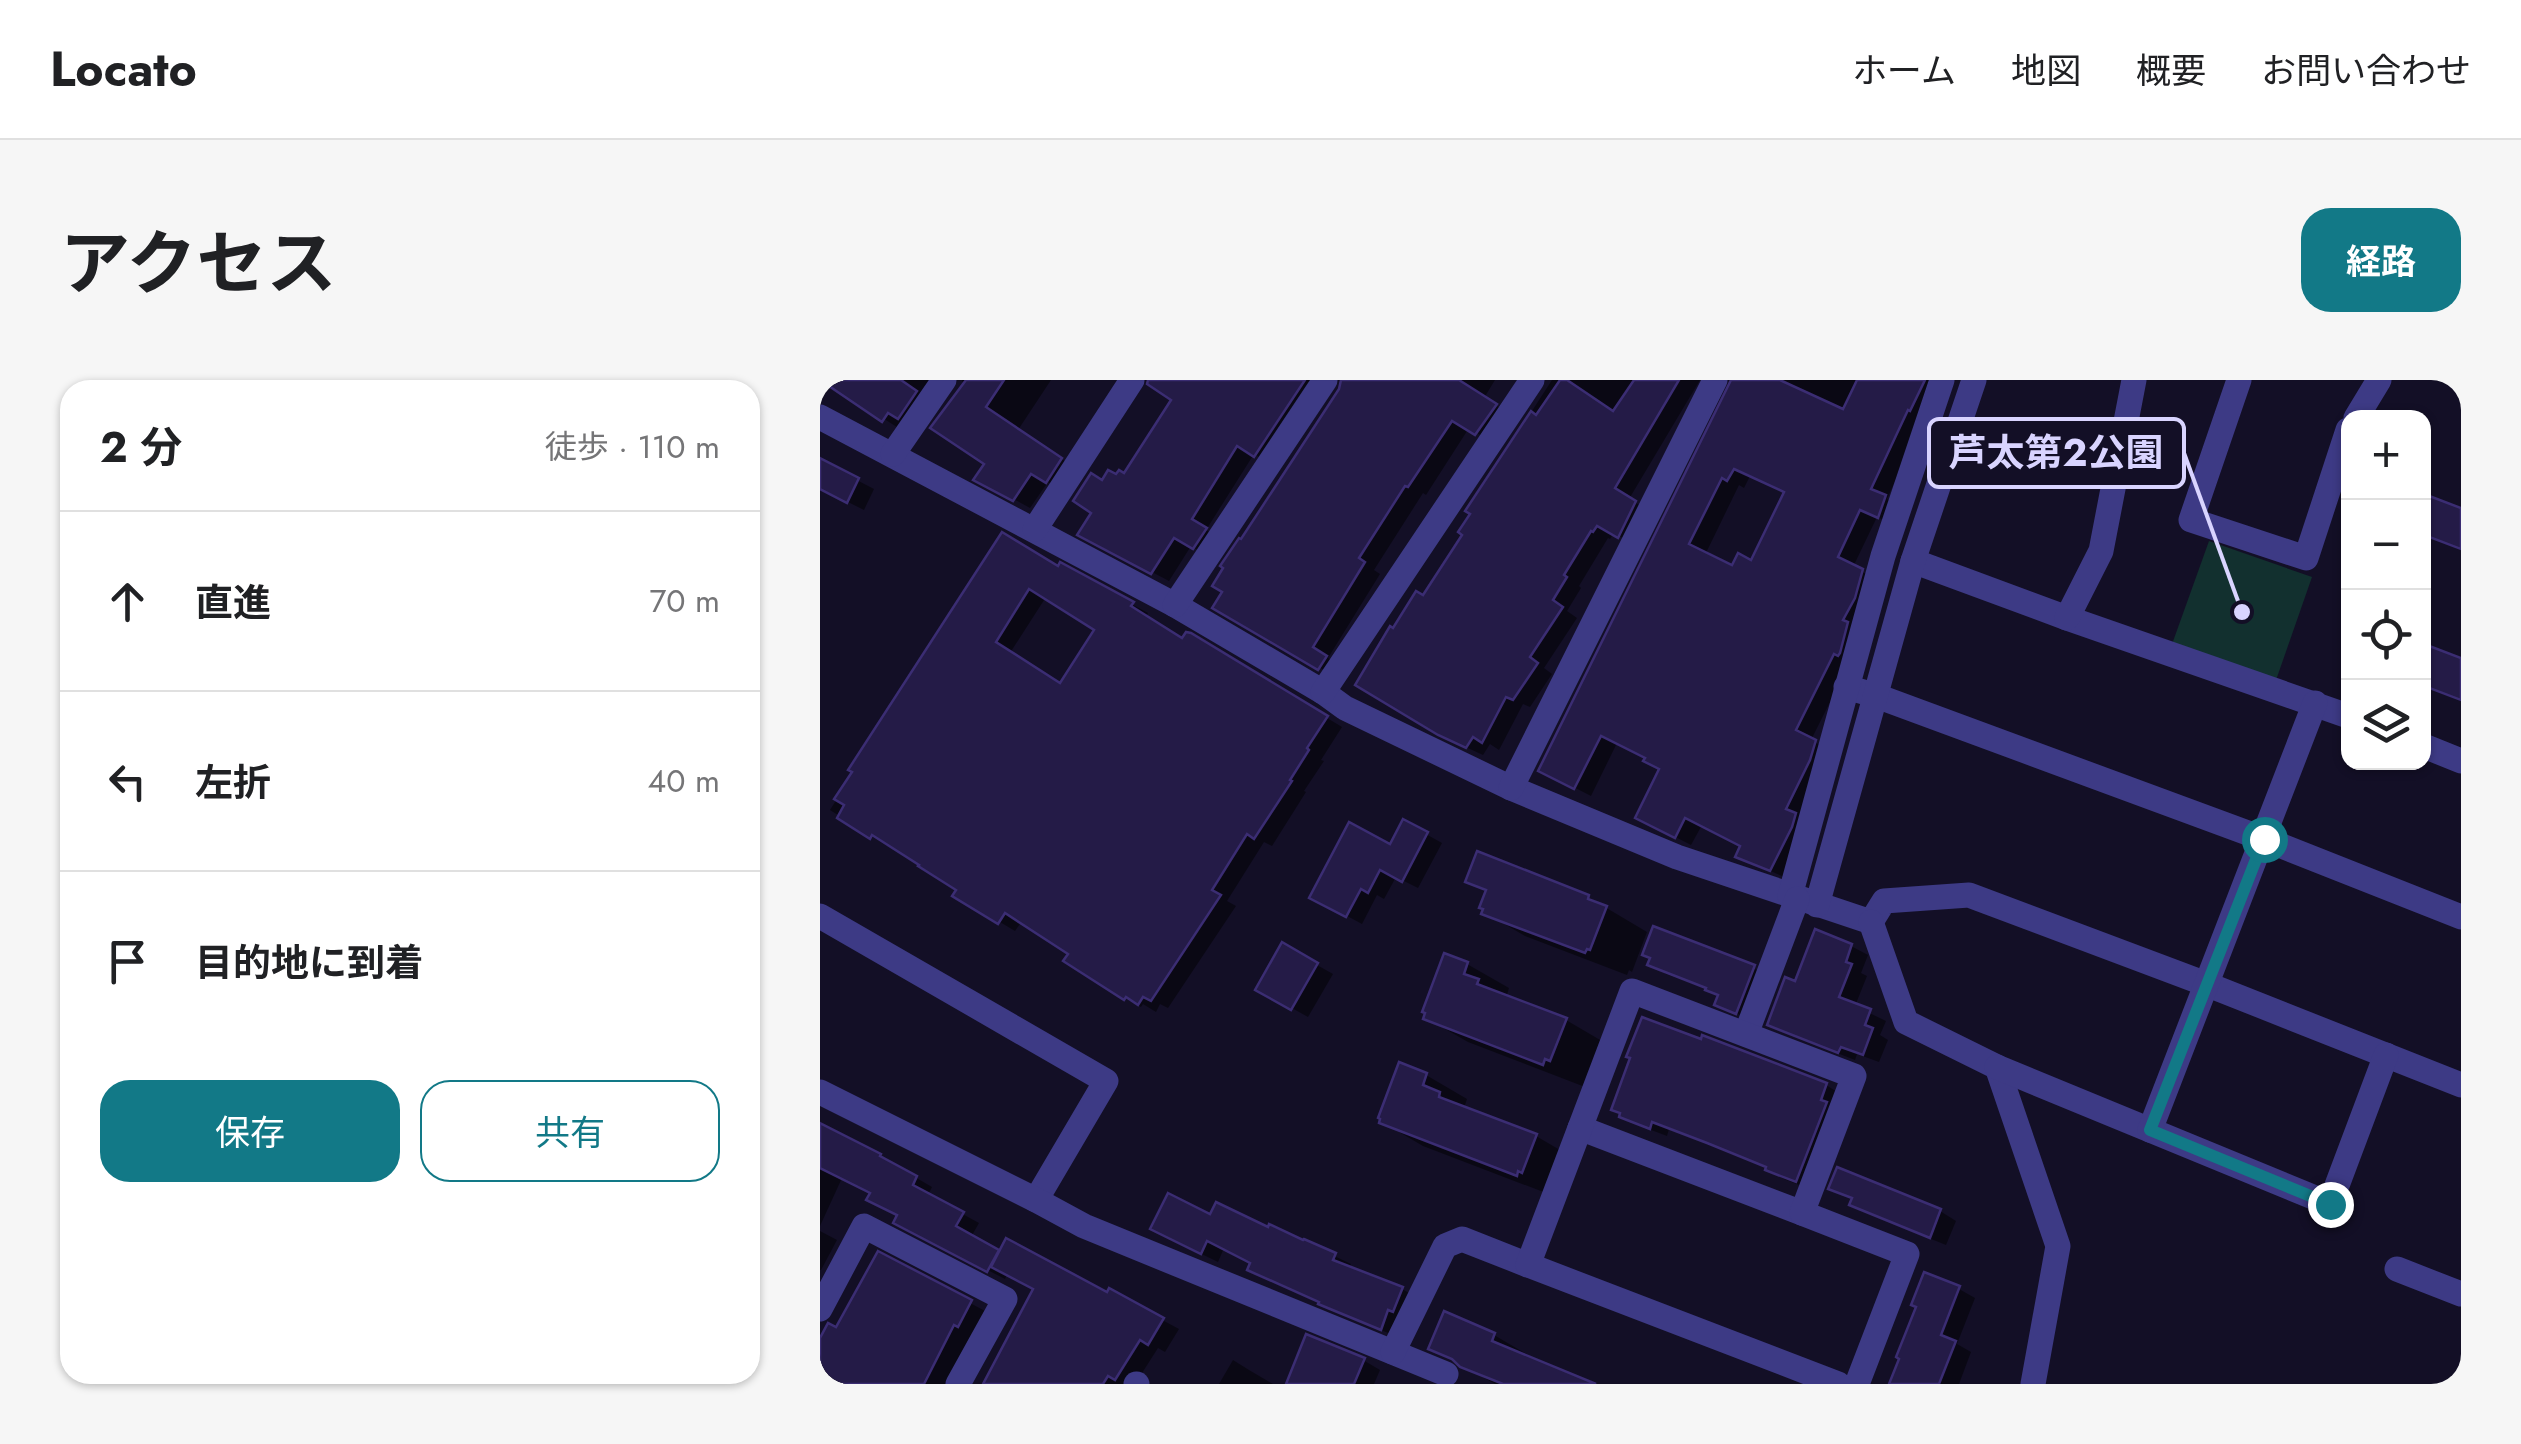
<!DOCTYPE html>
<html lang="ja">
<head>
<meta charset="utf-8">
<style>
	body { margin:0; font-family:Jost,"Noto Sans JP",sans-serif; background:#f6f6f6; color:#202124 }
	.controls { position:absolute; right:30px; top:30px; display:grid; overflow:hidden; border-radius:20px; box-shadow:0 2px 8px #0004 }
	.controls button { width:90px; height:90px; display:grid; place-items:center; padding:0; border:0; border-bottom:2px solid #e0e0e0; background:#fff; color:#202124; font:50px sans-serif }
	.stop { position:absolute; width:30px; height:30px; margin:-22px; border:8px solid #127987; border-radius:50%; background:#fff }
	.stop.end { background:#127987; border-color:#fff; box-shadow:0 2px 10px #0008 }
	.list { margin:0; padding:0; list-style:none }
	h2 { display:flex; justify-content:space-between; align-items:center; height:130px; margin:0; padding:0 40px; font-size:42px }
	h2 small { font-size:32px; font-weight:400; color:#757577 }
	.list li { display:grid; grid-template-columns:65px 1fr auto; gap:30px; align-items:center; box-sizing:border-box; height:180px; padding:0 40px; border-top:2px solid #e0e0e0 }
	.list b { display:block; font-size:38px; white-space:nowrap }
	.list em { font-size:32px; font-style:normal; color:#757577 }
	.actions { display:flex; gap:20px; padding:30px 40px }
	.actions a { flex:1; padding:22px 0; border:2px solid #127987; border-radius:30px; text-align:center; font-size:35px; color:#127987 }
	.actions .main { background:#127987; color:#fff }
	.icon { flex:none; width:55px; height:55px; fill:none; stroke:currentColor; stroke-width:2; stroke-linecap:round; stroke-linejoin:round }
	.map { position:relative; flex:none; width:1641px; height:1004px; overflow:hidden; border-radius:30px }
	header { display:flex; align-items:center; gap:60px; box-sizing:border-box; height:140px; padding:0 50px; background:#fff; border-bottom:2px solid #e0e0e0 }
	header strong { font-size:48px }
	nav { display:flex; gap:55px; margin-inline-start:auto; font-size:35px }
	.intro { display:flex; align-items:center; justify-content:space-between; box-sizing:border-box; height:240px; padding:0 60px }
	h1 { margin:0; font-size:70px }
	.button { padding:25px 45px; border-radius:30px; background:#127987; color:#fff; font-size:35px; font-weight:700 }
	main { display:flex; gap:60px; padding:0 60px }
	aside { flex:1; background:#fff; border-radius:30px; box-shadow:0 2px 8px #0004 }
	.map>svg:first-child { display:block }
	.green { fill:#12302f }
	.shadow { fill:#0007; fill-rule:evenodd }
	.building { fill:#241b47; stroke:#3b2d73; stroke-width:2.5; fill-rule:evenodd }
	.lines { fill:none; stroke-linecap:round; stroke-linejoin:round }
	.street { stroke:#3d3a85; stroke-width:25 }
	.route { stroke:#127987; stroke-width:12 }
	.leader { fill:none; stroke:#d9d4ff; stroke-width:4 }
	.callout-dot { fill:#d9d4ff; stroke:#130f26; stroke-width:4 }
	.callout { fill:#130f26; stroke:#d9d4ff; stroke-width:4 }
	.callout-label { font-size:38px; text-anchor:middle; font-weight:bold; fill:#d9d4ff }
</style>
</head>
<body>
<header>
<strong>Locato</strong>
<nav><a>ホーム</a><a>地図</a><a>概要</a><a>お問い合わせ</a></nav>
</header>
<div class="intro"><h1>アクセス</h1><a class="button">経路</a></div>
<main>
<aside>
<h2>2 分<small>徒歩 · 110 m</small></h2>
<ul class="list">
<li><svg class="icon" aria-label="ahead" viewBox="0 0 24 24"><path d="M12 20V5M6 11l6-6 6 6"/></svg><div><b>直進</b></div><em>70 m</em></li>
<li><svg class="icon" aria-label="left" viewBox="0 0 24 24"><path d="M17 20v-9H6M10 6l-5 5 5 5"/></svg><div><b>左折</b></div><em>40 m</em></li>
<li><svg class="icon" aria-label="arrive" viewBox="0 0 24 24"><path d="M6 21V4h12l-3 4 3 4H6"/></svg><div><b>目的地に到着</b></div></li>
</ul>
<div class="actions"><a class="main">保存</a><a>共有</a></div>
</aside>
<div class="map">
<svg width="1641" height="1004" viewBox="0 0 1641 1004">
	<rect width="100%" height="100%" fill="#130f26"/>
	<path class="green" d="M1389 161 1492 197 1455 303 1351 267Z"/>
	<g class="shadow">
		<path d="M3 0H127L80 49Z"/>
		<path d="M142 0H231L198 50 257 89 243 110 228 102 210 128 157 99 168 83 114 48 143 3Z"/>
		<path d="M331 0H508L452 84 434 74 386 150 401 160 390 177 371 166 349 201 277 163 274 132 283 103 305 97 355 19Z"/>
		<path d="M523 0H675L664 18 691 35 673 63 649 48 606 115 603 113 554 190 560 194 508 278 522 287 516 297 395 227 521 10Z"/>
		<path d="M732 0H880L809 119 831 132 815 165 794 153 790 159 788 158 759 206 761 208 747 231 757 238 724 288 732 294 710 327 703 324 679 370 670 364 663 375 637 363 574 250 604 218 646 154 654 133 648 130Z"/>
		<path d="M912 0H1119L1104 37 1067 119 1081 127 1075 145 1057 137 1033 187 1058 200 1031 280 991 360 1011 371 966 498 918 476 923 466 882 445 871 465 834 446 842 389 827 378 797 363 771 416 738 399ZM930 96 967 112 932 183 913 189 885 175 919 105 924 108Z"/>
		<path d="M0 81 54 109 44 130 0 108Z"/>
		<path d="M1609 118 1641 131V170L1604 155V131Z"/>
		<path d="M183 155 239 189 241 186 328 233 326 237 363 261 370 255 522 347 501 380 504 381 484 411 486 412 452 466 444 462 407 521 416 526 348 628 340 624 336 632 323 624 321 627 305 618 251 573 202 541 195 551 135 515 139 509 69 463 67 466 10 430ZM226 217 277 249 241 306 190 273Z"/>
		<path d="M1604 267 1641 281V321L1604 307Z"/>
		<path d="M584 442 622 463 598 508 576 497 564 519 557 515 542 544 492 517 571 467Z"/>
		<path d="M648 501 768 517 827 552 812 592 809 590 807 595 705 556 664 532 668 513Z"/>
		<path d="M463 566 513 594 488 637 438 609Z"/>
		<path d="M1031 566 1048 575 1041 593 1047 596 1035 626 1066 641 1060 655 1068 660 1059 682 1037 674 1035 680 966 653 950 644 976 604Z"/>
		<path d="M626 576 647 584 689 608 686 618 746 640 787 664 765 707 648 662 606 638Z"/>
		<path d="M830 584 933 588 950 597 933 641 897 624 901 616 892 611 846 594Z"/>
		<path d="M606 695 647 719 644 728 716 756 757 780 739 818 603 766 562 742Z"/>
		<path d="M1006 705 1022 715 992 810 964 799 948 789 849 749 847 756 818 745 802 736Z"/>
		<path d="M0 742 112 807 108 815 159 843 151 857 179 873 288 916 290 912 359 949 345 972 338 968 315 1004H165L216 909 187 894 185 899 92 851 80 835 52 813 22 798 0 846Z"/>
		<path d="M1011 808 1120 831 1136 841 1126 865 1049 834 1033 824 1034 820Z"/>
		<path d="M392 837 449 850 485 862 531 884 529 889 582 909 598 918 578 957 517 932 446 898 433 883 404 868 398 882 349 858Z"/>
		<path d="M0 851 17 860 1 890H0Z"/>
		<path d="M59 875 167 932 155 954 152 953 125 1004H0V958L2 959 17 950Z"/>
		<path d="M1139 909 1155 918 1137 964 1151 972 1139 1004H1072Z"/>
		<path d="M674 955 708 975 706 978 772 1004H675L612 968Z"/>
		<path d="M413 980 429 990 453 1004H399Z"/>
		<path d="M543 980 560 990 554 1004H469Z"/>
	</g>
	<g class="building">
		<path d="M0 0H81L97 11 78 39 68 33 62 42Z"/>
		<path d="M146 0H184L166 27 242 78 226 103 211 94 193 121 153 100 164 84 110 48Z"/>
		<path d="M328 0H485L434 77 417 66 372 139 387 148 373 169 354 158 331 194 257 155 271 133 253 121 271 93 282 100 288 90 296 94 299 90 304 93 351 20 327 4Z"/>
		<path d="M521 0H639L677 24 655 55 632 41 588 107 585 106 539 178 545 182 493 267 507 276 498 290 392 228 402 212 392 206 403 188 400 186 419 158 421 159 519 9Z"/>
		<path d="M740 0H747L793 31 814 0H859L795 108 816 121 798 158 777 146 773 152 771 151 744 195 747 197 733 220 743 227 710 277 718 283 693 320 686 317 662 363 653 357 646 368 618 355 535 305 570 246 573 248 596 211 603 215 642 155 638 152 650 134 645 131 711 31 716 35Z"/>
		<path d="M911 0H960L1023 29 1037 0H1105L1090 31 1088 30 1051 109 1066 115 1058 138 1040 130 1018 177 1043 189 1035 218 1023 240 1028 242 1020 273 1018 276 1014 274 976 350 996 360 990 380 966 429 976 433 972 447 950 491 915 477 920 466 865 438 855 458 815 438 839 389 823 381 825 378 781 356 754 409 718 391ZM914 89 964 112 931 180 918 173 912 185 869 164 902 98 907 101Z"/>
		<path d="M0 78 39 98 27 123 0 109Z"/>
		<path d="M1604 114 1641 128V169L1604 155Z"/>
		<path d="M182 152 238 186 240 182 314 222 311 226 362 258 366 252 371 253 508 336 487 368 489 370 470 400 472 401 434 459 427 454 392 510 401 515 331 621 323 617 318 625 306 617 304 620 243 581 248 574 185 533 178 544 132 516 136 510 98 486 99 485 52 455 50 459 17 438 24 425 14 419 32 392 28 390ZM209 209 274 250 240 303 176 262Z"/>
		<path d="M1604 264 1641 278V320L1604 306Z"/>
		<path d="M583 439 608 452 582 502 560 490 548 513 541 509 526 537 489 518 529 442 570 464Z"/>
		<path d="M657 471 769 515 768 519 787 526 770 570 767 569 765 573 661 534 663 529 659 528 666 510 645 502Z"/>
		<path d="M833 546 935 585 916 634 894 625 898 615 885 610 886 608 827 585 830 578 822 575Z"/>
		<path d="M995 549 1032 564 1026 582 1032 584 1019 617 1051 629 1045 645 1053 648 1043 675 1021 667 1018 673 947 645 965 597 975 601Z"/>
		<path d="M462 562 498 583 471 630 435 610Z"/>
		<path d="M624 573 648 582 644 594 659 599 657 604 747 638 730 681 725 679 723 685 603 639 605 633 602 632Z"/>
		<path d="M822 637 881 659 882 655 1007 703 1001 720 1007 722 976 802 945 790 946 787 887 763 832 742 830 749 799 737 800 733 791 730 810 678 806 677Z"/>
		<path d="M579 682 607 693 603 705 620 712 619 717 717 754 702 793 698 791 697 796 559 743 560 739 558 738Z"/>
		<path d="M0 743 61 774 60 776 97 796 93 805 144 832 136 846 179 870 167 892 73 843 77 835 46 820 50 813 0 788Z"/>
		<path d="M1017 787 1121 829 1110 858 1029 825 1032 818 1008 809Z"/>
		<path d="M348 813 390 834 396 822 448 847 449 844 483 860 484 859 516 873 513 880 583 907 573 932 568 930 561 950 498 924 499 922 427 890 430 883 387 861 381 874 330 849Z"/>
		<path d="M186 858 287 912 289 908 344 938 328 965 320 960 295 1000 288 996 283 1004H163L213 909 171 887Z"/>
		<path d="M58 871 152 920 138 947 134 945 104 1004H0V958L8 943 16 947Z"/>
		<path d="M1104 892 1140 906 1121 955 1136 961 1119 1004H1069L1079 979 1076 977 1096 927 1091 925Z"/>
		<path d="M624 931 675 953 672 961 776 1004H683L640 987 632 979 608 969Z"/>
		<path d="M486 954 545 978 534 1004H466Z"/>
	</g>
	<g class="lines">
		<g class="street">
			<path d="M1419 0 1371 140 1486 178 1528 50"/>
			<path d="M0 37 355 225 503 312 525 328 691 408 857 477 1051 542 1064 521 1149 515 1386 604 1641 705"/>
			<path d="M1536 38 1559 0"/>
			<path d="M73 74 124 0"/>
			<path d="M215 149 312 0"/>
			<path d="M1093 181 1247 238 1528 336"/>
			<path d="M355 225 505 0"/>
			<path d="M1247 238 1281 171 1314 0"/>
			<path d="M1026 307 1054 315 1444 459 1641 537"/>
			<path d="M503 312 712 0"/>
			<path d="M1604 366 1641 381"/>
			<path d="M691 408 895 0"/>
			<path d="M970 516 1063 176 1122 0"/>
			<path d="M997 525 1093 181 1154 0"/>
			<path d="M0 536 286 701 216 820"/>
			<path d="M1051 542 1086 642 1177 687 1238 866 1213 1004"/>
			<path d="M926 654 977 519"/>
			<path d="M1177 687 1510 824 1566 675"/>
			<path d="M0 712 216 820 264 846 626 994"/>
			<path d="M760 748 982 833"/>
			<path d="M1330 750 1495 323"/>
			<path d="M1577 889 1641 914"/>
			<path d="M0 929 44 846 185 919 138 1004"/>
			<path d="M573 972 625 866 642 859 708 885"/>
			<path d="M316 1004H317"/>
			<path d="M1018 1004 708 885 812 611 1034 696 982 833 1087 874 1037 1004"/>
		</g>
	</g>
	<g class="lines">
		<path class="route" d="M1444 459 1330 750 1510 824"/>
	</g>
	<path class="leader" d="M1422 232L1364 73"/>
	<circle class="callout-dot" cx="1422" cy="232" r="10"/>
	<rect class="callout" x="1109" y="39" width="255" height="68" rx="10"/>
	<g class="callout-label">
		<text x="1236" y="86">芦太第2公園</text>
	</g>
</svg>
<div class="controls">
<button>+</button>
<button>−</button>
<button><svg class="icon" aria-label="locate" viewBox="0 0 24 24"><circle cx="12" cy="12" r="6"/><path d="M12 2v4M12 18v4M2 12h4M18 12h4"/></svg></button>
<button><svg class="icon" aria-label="layers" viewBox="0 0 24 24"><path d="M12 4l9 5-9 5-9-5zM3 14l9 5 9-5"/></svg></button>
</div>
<div class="stop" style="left:1444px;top:459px"></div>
<div class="stop end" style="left:1510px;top:824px"></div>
</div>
</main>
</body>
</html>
